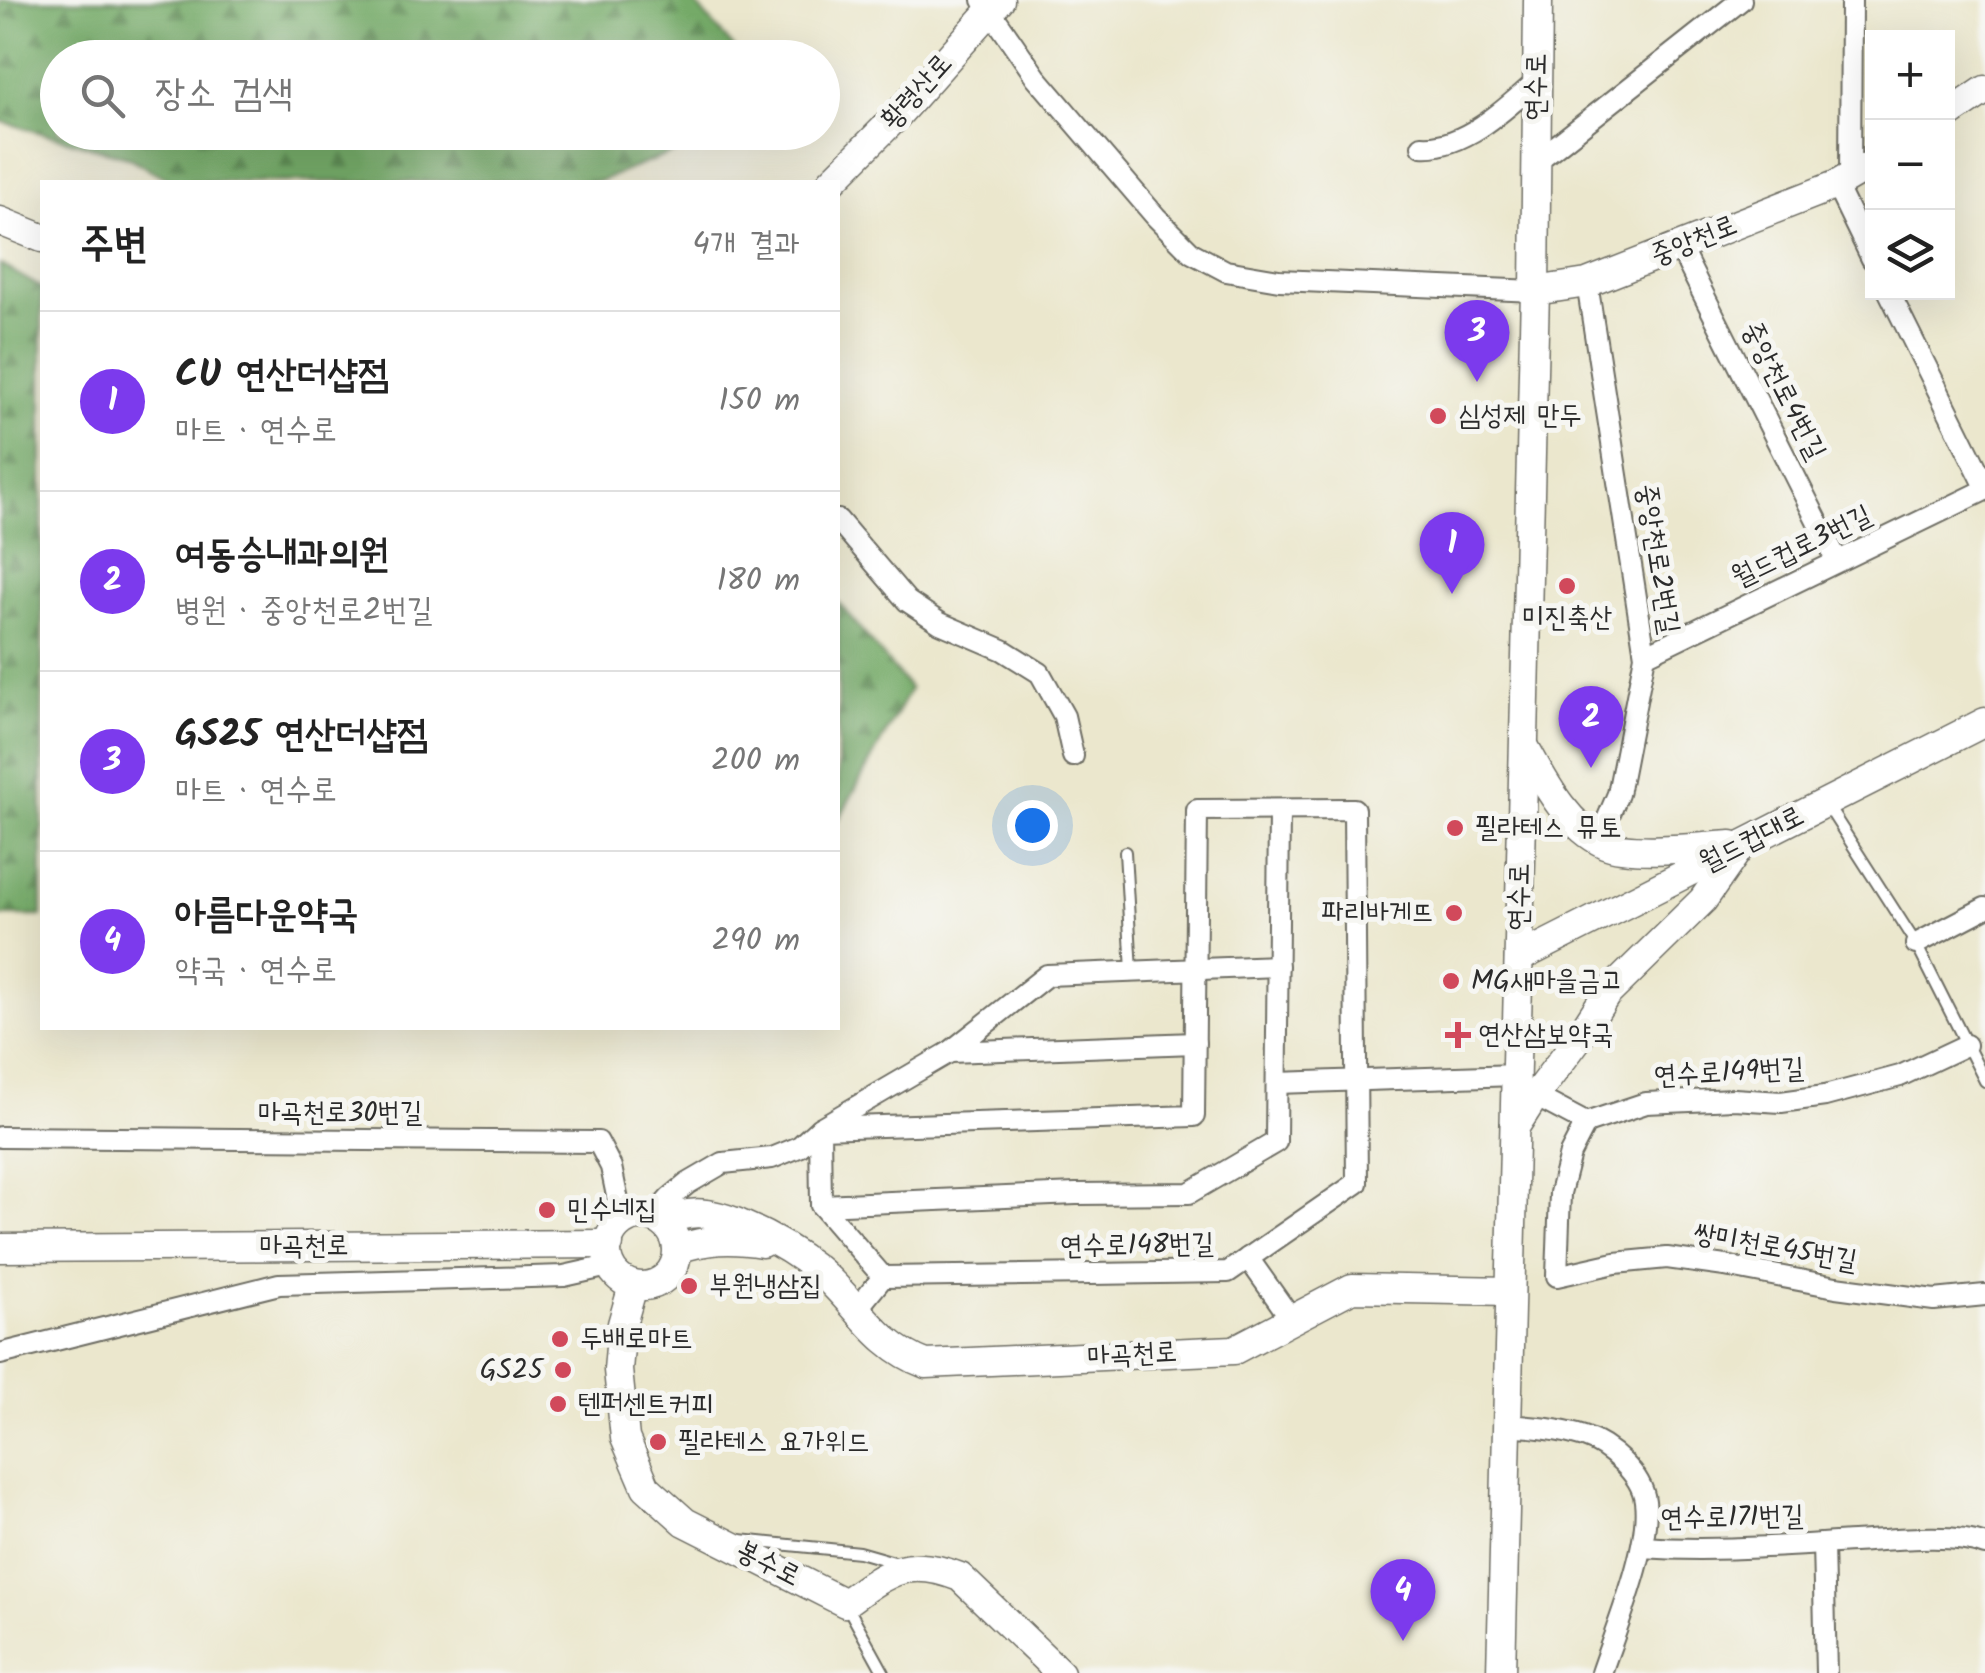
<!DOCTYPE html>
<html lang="ko">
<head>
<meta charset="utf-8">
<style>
	body { margin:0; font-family:Kalam,"Poor Story",sans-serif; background:#f6f6f6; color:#222 }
	.controls { position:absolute; right:30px; top:30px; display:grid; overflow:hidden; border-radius:0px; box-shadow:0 10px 40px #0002 }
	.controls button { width:90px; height:90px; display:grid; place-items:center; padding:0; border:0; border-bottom:2px solid #e0e0e0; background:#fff; color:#222; font:50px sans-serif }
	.you { position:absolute; left:1032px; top:825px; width:35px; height:35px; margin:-25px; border:8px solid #fff; border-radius:50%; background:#1a73e8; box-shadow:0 0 0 15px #1a73e833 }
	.badge { display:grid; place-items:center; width:65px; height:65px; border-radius:50%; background:#7c3aed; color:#fff; font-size:32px; font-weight:700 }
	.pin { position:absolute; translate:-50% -82px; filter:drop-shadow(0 2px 5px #0008) }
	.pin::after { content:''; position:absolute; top:52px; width:35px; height:30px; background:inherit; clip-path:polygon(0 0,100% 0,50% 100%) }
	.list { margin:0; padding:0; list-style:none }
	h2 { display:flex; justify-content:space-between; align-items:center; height:130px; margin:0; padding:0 40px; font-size:42px }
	h2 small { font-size:32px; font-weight:400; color:#767676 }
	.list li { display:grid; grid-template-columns:65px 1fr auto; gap:30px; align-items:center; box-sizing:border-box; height:180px; padding:0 40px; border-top:2px solid #e0e0e0 }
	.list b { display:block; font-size:38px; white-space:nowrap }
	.list p { margin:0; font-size:32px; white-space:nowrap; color:#767676 }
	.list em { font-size:32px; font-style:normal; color:#767676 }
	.icon { flex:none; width:55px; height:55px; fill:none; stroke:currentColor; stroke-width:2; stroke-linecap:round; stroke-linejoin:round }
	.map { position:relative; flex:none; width:1985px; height:1673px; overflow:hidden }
	.search { position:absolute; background:#fff; box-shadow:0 10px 40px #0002; left:40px; top:40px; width:800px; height:110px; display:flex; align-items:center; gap:25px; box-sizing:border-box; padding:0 35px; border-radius:55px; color:#767676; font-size:38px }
	.panel { position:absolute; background:#fff; box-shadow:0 10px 40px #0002; left:40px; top:180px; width:800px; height:850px; border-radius:0px }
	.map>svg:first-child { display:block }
	.forest { fill:url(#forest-firs); stroke:#506a49; stroke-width:2.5 }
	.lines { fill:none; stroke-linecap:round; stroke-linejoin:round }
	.lane-casing { stroke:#6e6d64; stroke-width:14 }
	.street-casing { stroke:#6e6d64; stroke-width:24 }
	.secondary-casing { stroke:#6e6d64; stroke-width:31 }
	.lane { stroke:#fff; stroke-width:10 }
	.street { stroke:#fff; stroke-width:20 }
	.secondary { stroke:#fff; stroke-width:28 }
	.poi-dot { fill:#d1495b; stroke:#f6f6f2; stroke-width:4 }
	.labels { text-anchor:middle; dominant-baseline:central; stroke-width:10; stroke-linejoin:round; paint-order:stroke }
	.street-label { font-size:28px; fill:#2b2b2b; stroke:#f6f6f2 }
	.poi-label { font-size:28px; fill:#2b2b2b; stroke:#f6f6f2; text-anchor:start }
</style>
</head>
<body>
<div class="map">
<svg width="1985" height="1673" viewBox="0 0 1985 1673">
	<defs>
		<pattern id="forest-firs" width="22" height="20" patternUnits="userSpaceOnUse" patternTransform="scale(2.5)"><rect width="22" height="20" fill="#74aa67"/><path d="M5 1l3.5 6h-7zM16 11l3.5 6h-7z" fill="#5f8b55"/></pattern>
	</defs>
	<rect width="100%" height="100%" fill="#f6f6f2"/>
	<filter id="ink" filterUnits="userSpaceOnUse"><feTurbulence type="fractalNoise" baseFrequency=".01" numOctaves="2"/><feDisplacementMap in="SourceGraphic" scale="20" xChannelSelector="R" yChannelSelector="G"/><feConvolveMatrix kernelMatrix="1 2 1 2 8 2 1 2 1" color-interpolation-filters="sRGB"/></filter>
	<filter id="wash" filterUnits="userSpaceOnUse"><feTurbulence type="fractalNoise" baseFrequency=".0048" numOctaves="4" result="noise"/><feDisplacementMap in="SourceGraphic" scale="40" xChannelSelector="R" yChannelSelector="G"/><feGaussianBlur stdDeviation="2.25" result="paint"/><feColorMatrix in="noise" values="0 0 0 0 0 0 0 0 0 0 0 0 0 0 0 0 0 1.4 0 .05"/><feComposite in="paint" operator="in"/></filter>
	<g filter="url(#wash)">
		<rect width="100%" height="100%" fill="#ebe7cd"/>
		<g class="forest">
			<path d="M0 0H692L742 57 58 58V132L724 133 597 182H173L127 157 0 121Z"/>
			<path d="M0 264 42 288V916H0Z"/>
			<path d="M838 602 910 689 838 821Z"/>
		</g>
	</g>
	<g filter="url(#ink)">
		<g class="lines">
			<g class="lane-casing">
				<g id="lane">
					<path d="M1827 805 1916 944 1985 1081"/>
					<path d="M1125 852 1132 971"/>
					<path d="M740 1540 859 1552 901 1564"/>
					<path d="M846 1604 884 1673"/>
				</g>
			</g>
			<g class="street-casing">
				<g id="street">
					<path d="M983 0 1036 77 1156 217 1192 253 1226 271 1279 280 1535 291"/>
					<path d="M1422 146C1464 149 1508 107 1538 80"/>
					<path d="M1537 161 1741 0"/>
					<path d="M1850 179 1851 0"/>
					<path d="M1836 185 1872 259"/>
					<path d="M1679 246 1837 560"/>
					<path d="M1587 283 1645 655 1618 794 1599 839"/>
					<path d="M1889 292 1985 485"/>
					<path d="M838 520 907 601 940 623 1003 650 1040 673 1064 716 1073 756"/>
					<path d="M1645 655 1985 490"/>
					<path d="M1354 809 1357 1183 1228 1272 883 1277 821 1205 820 1128 1194 1116 1197 810Z"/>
					<path d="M1916 944 1985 908"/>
					<path d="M1966 1045 1900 1076 1825 1096 1781 1102 1734 1099 1646 1103 1586 1123 1570 1154 1560 1193 1557 1276 1615 1263 1667 1258 1725 1266 1836 1287 1934 1300 1985 1295"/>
					<path d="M950 1052 1195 1043"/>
					<path d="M1277 1083 1516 1075"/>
					<path d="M1535 1096 1586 1123"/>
					<path d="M0 1137 598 1142 611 1167 622 1220"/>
					<path d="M821 1205 1076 1194 1189 1193 1276 1142 1279 810"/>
					<path d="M654 1216 670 1198 687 1184 723 1163 772 1158 799 1147 820 1128 950 1052 1047 975 1278 966"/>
					<path d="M1248 1258 1292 1320"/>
					<path d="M857 1309 883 1277"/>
					<path d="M0 1354 279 1284 564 1276 609 1266"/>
					<path d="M1507 1425C1533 1427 1559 1429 1584 1437 1608 1445 1642 1474 1645 1501 1651 1546 1616 1628 1601 1673"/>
					<path d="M1823 1544 1826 1673"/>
					<path d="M1642 1547C1712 1552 1783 1546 1853 1542 1890 1540 1951 1532 1985 1545"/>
				</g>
			</g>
			<g class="secondary-casing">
				<g id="secondary">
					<path d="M1948 115 1985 90"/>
					<path d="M831 182 893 120 1000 0"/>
					<path d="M0 221 42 238"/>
					<path d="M1535 291 1587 283 1836 185 1872 164"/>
					<path d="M1526 749C1545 783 1567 826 1605 844 1631 855 1701 847 1731 845"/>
					<path d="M1519 958 1985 722"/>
					<path d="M1515 1127 1535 1096 1577 1040 1606 995 1703 900 1738 850"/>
					<circle cx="642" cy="1251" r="35"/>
					<path d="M665 1222C690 1208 713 1213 738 1223 766 1235 793 1250 817 1269 857 1302 875 1345 926 1364L1234 1350 1352 1288 1510 1291"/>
					<path d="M0 1248 609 1244"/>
					<path d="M678 1249C707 1239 731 1238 762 1243"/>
					<path d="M633 1286 622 1324 618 1370 625 1438 646 1487 685 1522 845 1603C888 1572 907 1556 960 1577L1060 1673"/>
					<path d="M1501 1673 1535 291 1538 0"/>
				</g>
			</g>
			<use href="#lane" class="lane"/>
			<use href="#street" class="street"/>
			<use href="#secondary" class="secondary"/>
		</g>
	</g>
	<g class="poi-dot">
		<circle cx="1438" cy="416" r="10"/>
		<circle cx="1567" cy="586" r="10"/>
		<circle cx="1455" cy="828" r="10"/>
		<circle cx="1454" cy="913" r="10"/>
		<circle cx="1451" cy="981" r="10"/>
		<path d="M1453 1020h10v10h10v10h-10v10h-10v-10h-10v-10h10z"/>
		<circle cx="547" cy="1210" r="10"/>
		<circle cx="689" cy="1286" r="10"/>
		<circle cx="560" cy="1339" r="10"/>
		<circle cx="563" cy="1370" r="10"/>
		<circle cx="558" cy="1404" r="10"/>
		<circle cx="658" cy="1442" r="10"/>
	</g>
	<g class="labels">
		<g class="street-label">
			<text transform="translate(1537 87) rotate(-89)">연수로</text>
			<text transform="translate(917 92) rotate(-48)">황령산로</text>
			<text transform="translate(1694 241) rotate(-22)">중앙천로</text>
			<text transform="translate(1783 391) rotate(63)">중앙천로4번길</text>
			<text transform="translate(1802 547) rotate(-26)">월드컵로3번길</text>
			<text transform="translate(1657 559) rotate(81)">중앙천로2번길</text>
			<text transform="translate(1752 840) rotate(-27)">월드컵대로</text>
			<text transform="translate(1520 897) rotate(-89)">연수로</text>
			<text transform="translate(1729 1073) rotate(-3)">연수로149번길</text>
			<text x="340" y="1113">마곡천로30번길</text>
			<text x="304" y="1246">마곡천로</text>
			<text transform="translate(1137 1246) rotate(-1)">연수로148번길</text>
			<text transform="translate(1775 1248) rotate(10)">쌍미천로45번길</text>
			<text transform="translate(1132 1355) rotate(-3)">마곡천로</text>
			<text transform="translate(1732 1518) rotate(-1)">연수로171번길</text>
			<text transform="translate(768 1564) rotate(27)">봉수로</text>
		</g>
		<g class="poi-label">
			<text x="1458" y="416">심성제 만두</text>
			<text x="1567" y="618" text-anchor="middle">미진축산</text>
			<text x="1475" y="828">필라테스 뮤토</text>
			<text x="1434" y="913" text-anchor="end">파리바게뜨</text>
			<text x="1471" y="981">MG새마을금고</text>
			<text x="1478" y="1035">연산삼보약국</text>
			<text x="567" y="1210">민수네집</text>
			<text x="709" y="1286">부원냉삼집</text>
			<text x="580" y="1339">두배로마트</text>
			<text x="543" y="1370" text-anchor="end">GS25</text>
			<text x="578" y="1404">텐퍼센트커피</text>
			<text x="678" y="1442">필라테스 요가위드</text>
		</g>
	</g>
</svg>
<div class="controls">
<button>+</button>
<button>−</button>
<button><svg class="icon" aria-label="layers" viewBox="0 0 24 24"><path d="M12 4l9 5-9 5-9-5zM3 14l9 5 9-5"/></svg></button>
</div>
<div class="you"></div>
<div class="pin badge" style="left:1452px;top:594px">1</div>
<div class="pin badge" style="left:1591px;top:768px">2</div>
<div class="pin badge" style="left:1477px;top:382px">3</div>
<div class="pin badge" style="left:1403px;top:1641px">4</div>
<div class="search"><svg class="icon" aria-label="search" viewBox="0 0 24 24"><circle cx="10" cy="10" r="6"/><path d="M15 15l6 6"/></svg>장소 검색</div>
<section class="panel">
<h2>주변<small>4개 결과</small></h2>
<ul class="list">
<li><span class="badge">1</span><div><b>CU 연산더샵점</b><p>마트 · 연수로</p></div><em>150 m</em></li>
<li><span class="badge">2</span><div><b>여동승내과의원</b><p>병원 · 중앙천로2번길</p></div><em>180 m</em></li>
<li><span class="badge">3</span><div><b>GS25 연산더샵점</b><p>마트 · 연수로</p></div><em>200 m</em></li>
<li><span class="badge">4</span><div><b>아름다운약국</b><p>약국 · 연수로</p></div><em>290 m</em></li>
</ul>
</section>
</div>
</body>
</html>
